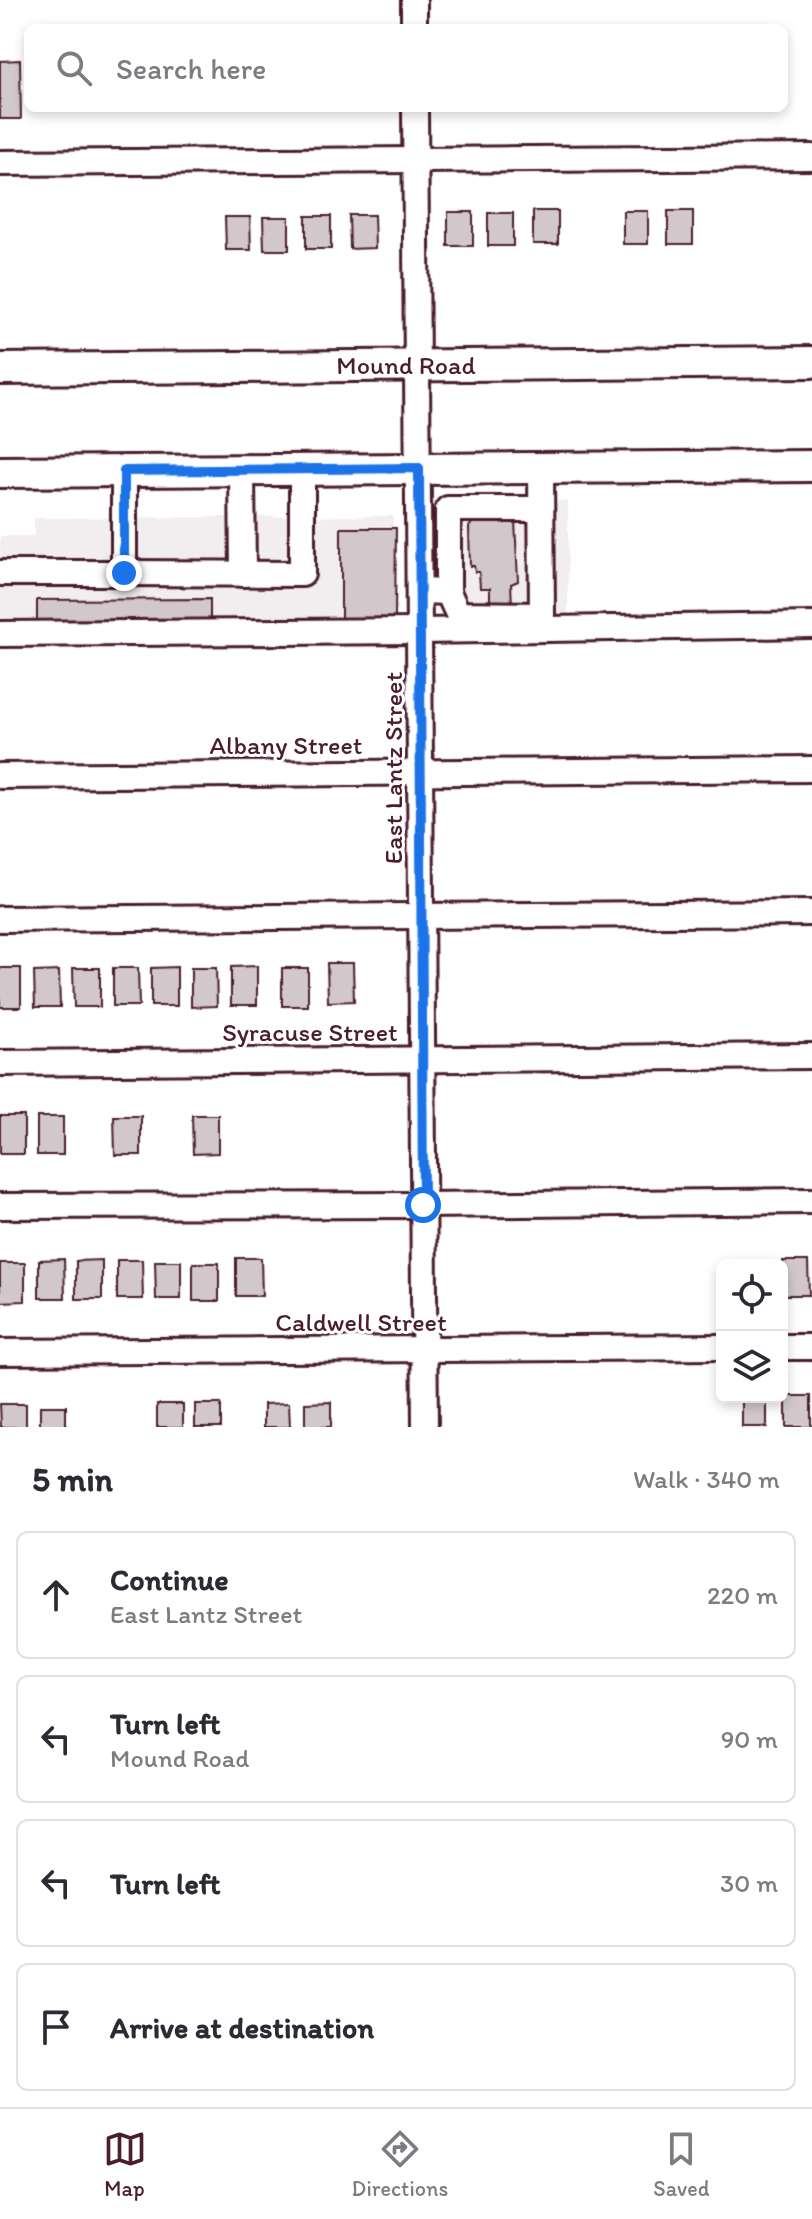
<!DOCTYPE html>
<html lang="en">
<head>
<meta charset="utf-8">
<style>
	body { margin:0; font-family:Itim,sans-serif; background:#f2f2f3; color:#2b2b33 }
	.controls { position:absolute; right:24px; bottom:24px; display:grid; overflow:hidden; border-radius:12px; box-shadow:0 4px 12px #0003 }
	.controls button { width:72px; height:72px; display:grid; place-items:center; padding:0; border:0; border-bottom:2px solid #e1e1e2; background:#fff; color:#2b2b33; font:40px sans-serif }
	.stop { position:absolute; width:24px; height:24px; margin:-18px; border:6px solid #1a73e8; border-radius:50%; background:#fff }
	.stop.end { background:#1a73e8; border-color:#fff; box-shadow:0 2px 8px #0008 }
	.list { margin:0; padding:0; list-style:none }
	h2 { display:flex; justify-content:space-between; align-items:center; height:104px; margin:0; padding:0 32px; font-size:34px }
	h2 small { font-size:26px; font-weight:400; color:#7c7c81 }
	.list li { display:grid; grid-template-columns:52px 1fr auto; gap:24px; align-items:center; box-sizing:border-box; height:128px; margin:0 16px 16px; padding:0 16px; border:2px solid #e1e1e2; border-radius:12px }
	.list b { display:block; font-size:30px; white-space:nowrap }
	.list p { margin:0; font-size:26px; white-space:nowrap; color:#7c7c81 }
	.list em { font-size:26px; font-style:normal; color:#7c7c81 }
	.icon { flex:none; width:44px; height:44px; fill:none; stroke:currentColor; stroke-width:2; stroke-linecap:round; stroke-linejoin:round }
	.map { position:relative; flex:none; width:812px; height:1427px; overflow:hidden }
	.search { position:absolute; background:#fff; box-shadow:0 4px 12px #0003; left:24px; right:24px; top:24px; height:88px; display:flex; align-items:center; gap:20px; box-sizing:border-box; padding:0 28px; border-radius:12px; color:#7c7c81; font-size:30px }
	.sheet { height:680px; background:#fff }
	nav { display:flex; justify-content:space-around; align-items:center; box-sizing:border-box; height:112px; border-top:2px solid #e1e1e2; background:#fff; font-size:22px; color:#7c7c81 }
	nav a { display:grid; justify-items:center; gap:4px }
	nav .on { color:#4a1f2b }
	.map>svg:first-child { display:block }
	.built { fill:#f2eeef }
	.building { fill:#d2c7cb; stroke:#4a1f2b; stroke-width:2 }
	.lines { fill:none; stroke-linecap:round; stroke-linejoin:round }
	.minor-casing { stroke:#4a1f2b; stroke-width:30 }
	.major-casing { stroke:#4a1f2b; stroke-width:36 }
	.minor { stroke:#fff; stroke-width:24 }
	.major { stroke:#fff; stroke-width:30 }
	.route { stroke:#1a73e8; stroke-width:10 }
	.labels { text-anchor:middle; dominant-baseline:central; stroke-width:6; stroke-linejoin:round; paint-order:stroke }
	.street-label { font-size:26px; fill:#4a1f2b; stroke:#fff }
</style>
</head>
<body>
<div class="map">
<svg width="812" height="1427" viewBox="0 0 812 1427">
	<rect width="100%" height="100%" fill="#fff"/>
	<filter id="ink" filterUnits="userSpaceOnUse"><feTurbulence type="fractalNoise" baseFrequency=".0125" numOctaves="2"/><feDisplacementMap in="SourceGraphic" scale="16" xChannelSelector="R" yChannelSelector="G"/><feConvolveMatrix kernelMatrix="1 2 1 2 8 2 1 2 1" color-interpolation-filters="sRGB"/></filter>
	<g filter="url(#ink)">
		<g class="built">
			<path d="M568 501V622H441L440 502Z"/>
			<path d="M393 516V621L0 624V536H34V518Z"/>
		</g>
		<g class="building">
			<path d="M20 60 21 119H0V61Z"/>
			<rect x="533" y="211" width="25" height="33"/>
			<rect x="623" y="211" width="25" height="33"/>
			<rect x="668" y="211" width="25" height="33"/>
			<rect x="448" y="212" width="25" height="34"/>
			<rect x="488" y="213" width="25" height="33"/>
			<path d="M349 215H374L375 248 350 249Z"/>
			<rect x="306" y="216" width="25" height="33"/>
			<path d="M225 217H250L251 250H226Z"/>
			<path d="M263 217H289V250H264Z"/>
			<path d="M515 521 518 581 511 584 512 605H490V588H480L479 572H475L474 566H470L469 527 473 522Z"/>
			<path d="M341 528H396L395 618H341Z"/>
			<path d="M210 599V622L37 624V600Z"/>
			<path d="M327 963H353L354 1001 328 1002Z"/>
			<path d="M257 966V1005H231V967Z"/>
			<path d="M177 967V1006H151V968Z"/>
			<rect x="0" y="968" width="21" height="39"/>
			<path d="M73 968H100V1007H74Z"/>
			<path d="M113 968H138L139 1006H113Z"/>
			<path d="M191 968H216L217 1006 191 1007Z"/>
			<rect x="282" y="968" width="26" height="38"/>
			<path d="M59 971 60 1007H35L34 972Z"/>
			<path d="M192 1115H218V1153L193 1154Z"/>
			<rect x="0" y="1116" width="24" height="38"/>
			<path d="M114 1116H141V1155H115Z"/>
			<rect x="37" y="1117" width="26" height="38"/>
			<path d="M236 1258H261L262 1296H236Z"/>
			<path d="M64 1259 65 1298H39V1260Z"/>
			<path d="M102 1260V1299H76V1261Z"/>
			<path d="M117 1260H142L143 1299H117Z"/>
			<path d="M155 1261H181V1299H156Z"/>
			<path d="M783 1261H808L809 1295H784Z"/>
			<path d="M0 1263H25V1301L0 1302Z"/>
			<rect x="193" y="1263" width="26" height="38"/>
			<rect x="786" y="1396" width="25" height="31"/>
			<rect x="742" y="1397" width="25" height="30"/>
			<path d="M331 1402V1427H305V1403Z"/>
			<path d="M289 1403 290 1427H264V1404Z"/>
			<path d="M0 1404H26V1427H1Z"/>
			<rect x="157" y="1404" width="26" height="23"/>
			<rect x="195" y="1404" width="26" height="23"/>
			<rect x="40" y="1406" width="26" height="21"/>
		</g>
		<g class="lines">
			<g class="minor-casing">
				<g id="minor">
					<path d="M414 0V28"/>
					<path d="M415 108 425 1427"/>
					<path d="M0 163 812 157"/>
					<path d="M242 470 243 574"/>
					<path d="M0 573H124V471"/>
					<path d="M124 573 302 574V469"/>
					<path d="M420 591 448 592 458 614 542 615 541 468"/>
					<path d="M448 592V509H541"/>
					<path d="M0 634 420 631 812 625"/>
					<path d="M0 776 812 769"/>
					<path d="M0 919 812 913"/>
					<path d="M0 1063 812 1056"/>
					<path d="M0 1206 423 1205 812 1201"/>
					<path d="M782 1347H812"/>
					<path d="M0 1352 722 1347"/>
				</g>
			</g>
			<g class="major-casing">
				<g id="major">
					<path d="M0 369 812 362"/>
					<path d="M0 472 812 466"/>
				</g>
			</g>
			<use href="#minor" class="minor"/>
			<use href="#major" class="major"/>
		</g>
	</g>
	<g class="lines" filter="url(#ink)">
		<path class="route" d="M124 573V471L419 468 423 1205"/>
	</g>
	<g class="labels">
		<g class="street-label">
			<text x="406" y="365">Mound Road</text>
			<text x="286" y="745">Albany Street</text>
			<text transform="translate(393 768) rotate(-90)">East Lantz Street</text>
			<text x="310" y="1032">Syracuse Street</text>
			<text x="361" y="1322">Caldwell Street</text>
		</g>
	</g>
</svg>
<div class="controls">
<button><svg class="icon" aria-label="locate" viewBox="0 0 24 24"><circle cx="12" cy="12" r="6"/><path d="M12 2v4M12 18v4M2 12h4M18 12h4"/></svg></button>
<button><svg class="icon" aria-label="layers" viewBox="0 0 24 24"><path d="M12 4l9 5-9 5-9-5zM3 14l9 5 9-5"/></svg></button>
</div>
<div class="stop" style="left:423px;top:1205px"></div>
<div class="stop end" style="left:124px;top:573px"></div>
<div class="search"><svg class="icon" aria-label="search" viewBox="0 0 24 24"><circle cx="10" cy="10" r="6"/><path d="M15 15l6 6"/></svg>Search here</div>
</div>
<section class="sheet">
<h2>5 min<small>Walk · 340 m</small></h2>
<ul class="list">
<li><svg class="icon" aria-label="ahead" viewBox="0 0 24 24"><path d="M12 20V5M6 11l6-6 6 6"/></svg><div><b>Continue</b><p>East Lantz Street</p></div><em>220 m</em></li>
<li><svg class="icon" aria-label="left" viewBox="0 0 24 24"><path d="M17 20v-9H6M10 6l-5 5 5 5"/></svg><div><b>Turn left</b><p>Mound Road</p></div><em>90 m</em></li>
<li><svg class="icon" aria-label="left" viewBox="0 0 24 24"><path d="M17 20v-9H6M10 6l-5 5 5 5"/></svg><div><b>Turn left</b></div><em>30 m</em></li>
<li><svg class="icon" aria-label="arrive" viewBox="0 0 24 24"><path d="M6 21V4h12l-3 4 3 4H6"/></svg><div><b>Arrive at destination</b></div></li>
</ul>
</section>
<nav>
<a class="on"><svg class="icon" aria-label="map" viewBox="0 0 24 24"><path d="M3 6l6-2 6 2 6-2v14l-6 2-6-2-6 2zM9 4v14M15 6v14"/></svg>Map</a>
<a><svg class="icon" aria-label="directions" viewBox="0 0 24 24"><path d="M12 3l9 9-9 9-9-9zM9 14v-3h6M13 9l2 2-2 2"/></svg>Directions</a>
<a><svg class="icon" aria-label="saved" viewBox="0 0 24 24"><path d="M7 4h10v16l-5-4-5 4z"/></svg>Saved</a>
</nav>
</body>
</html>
